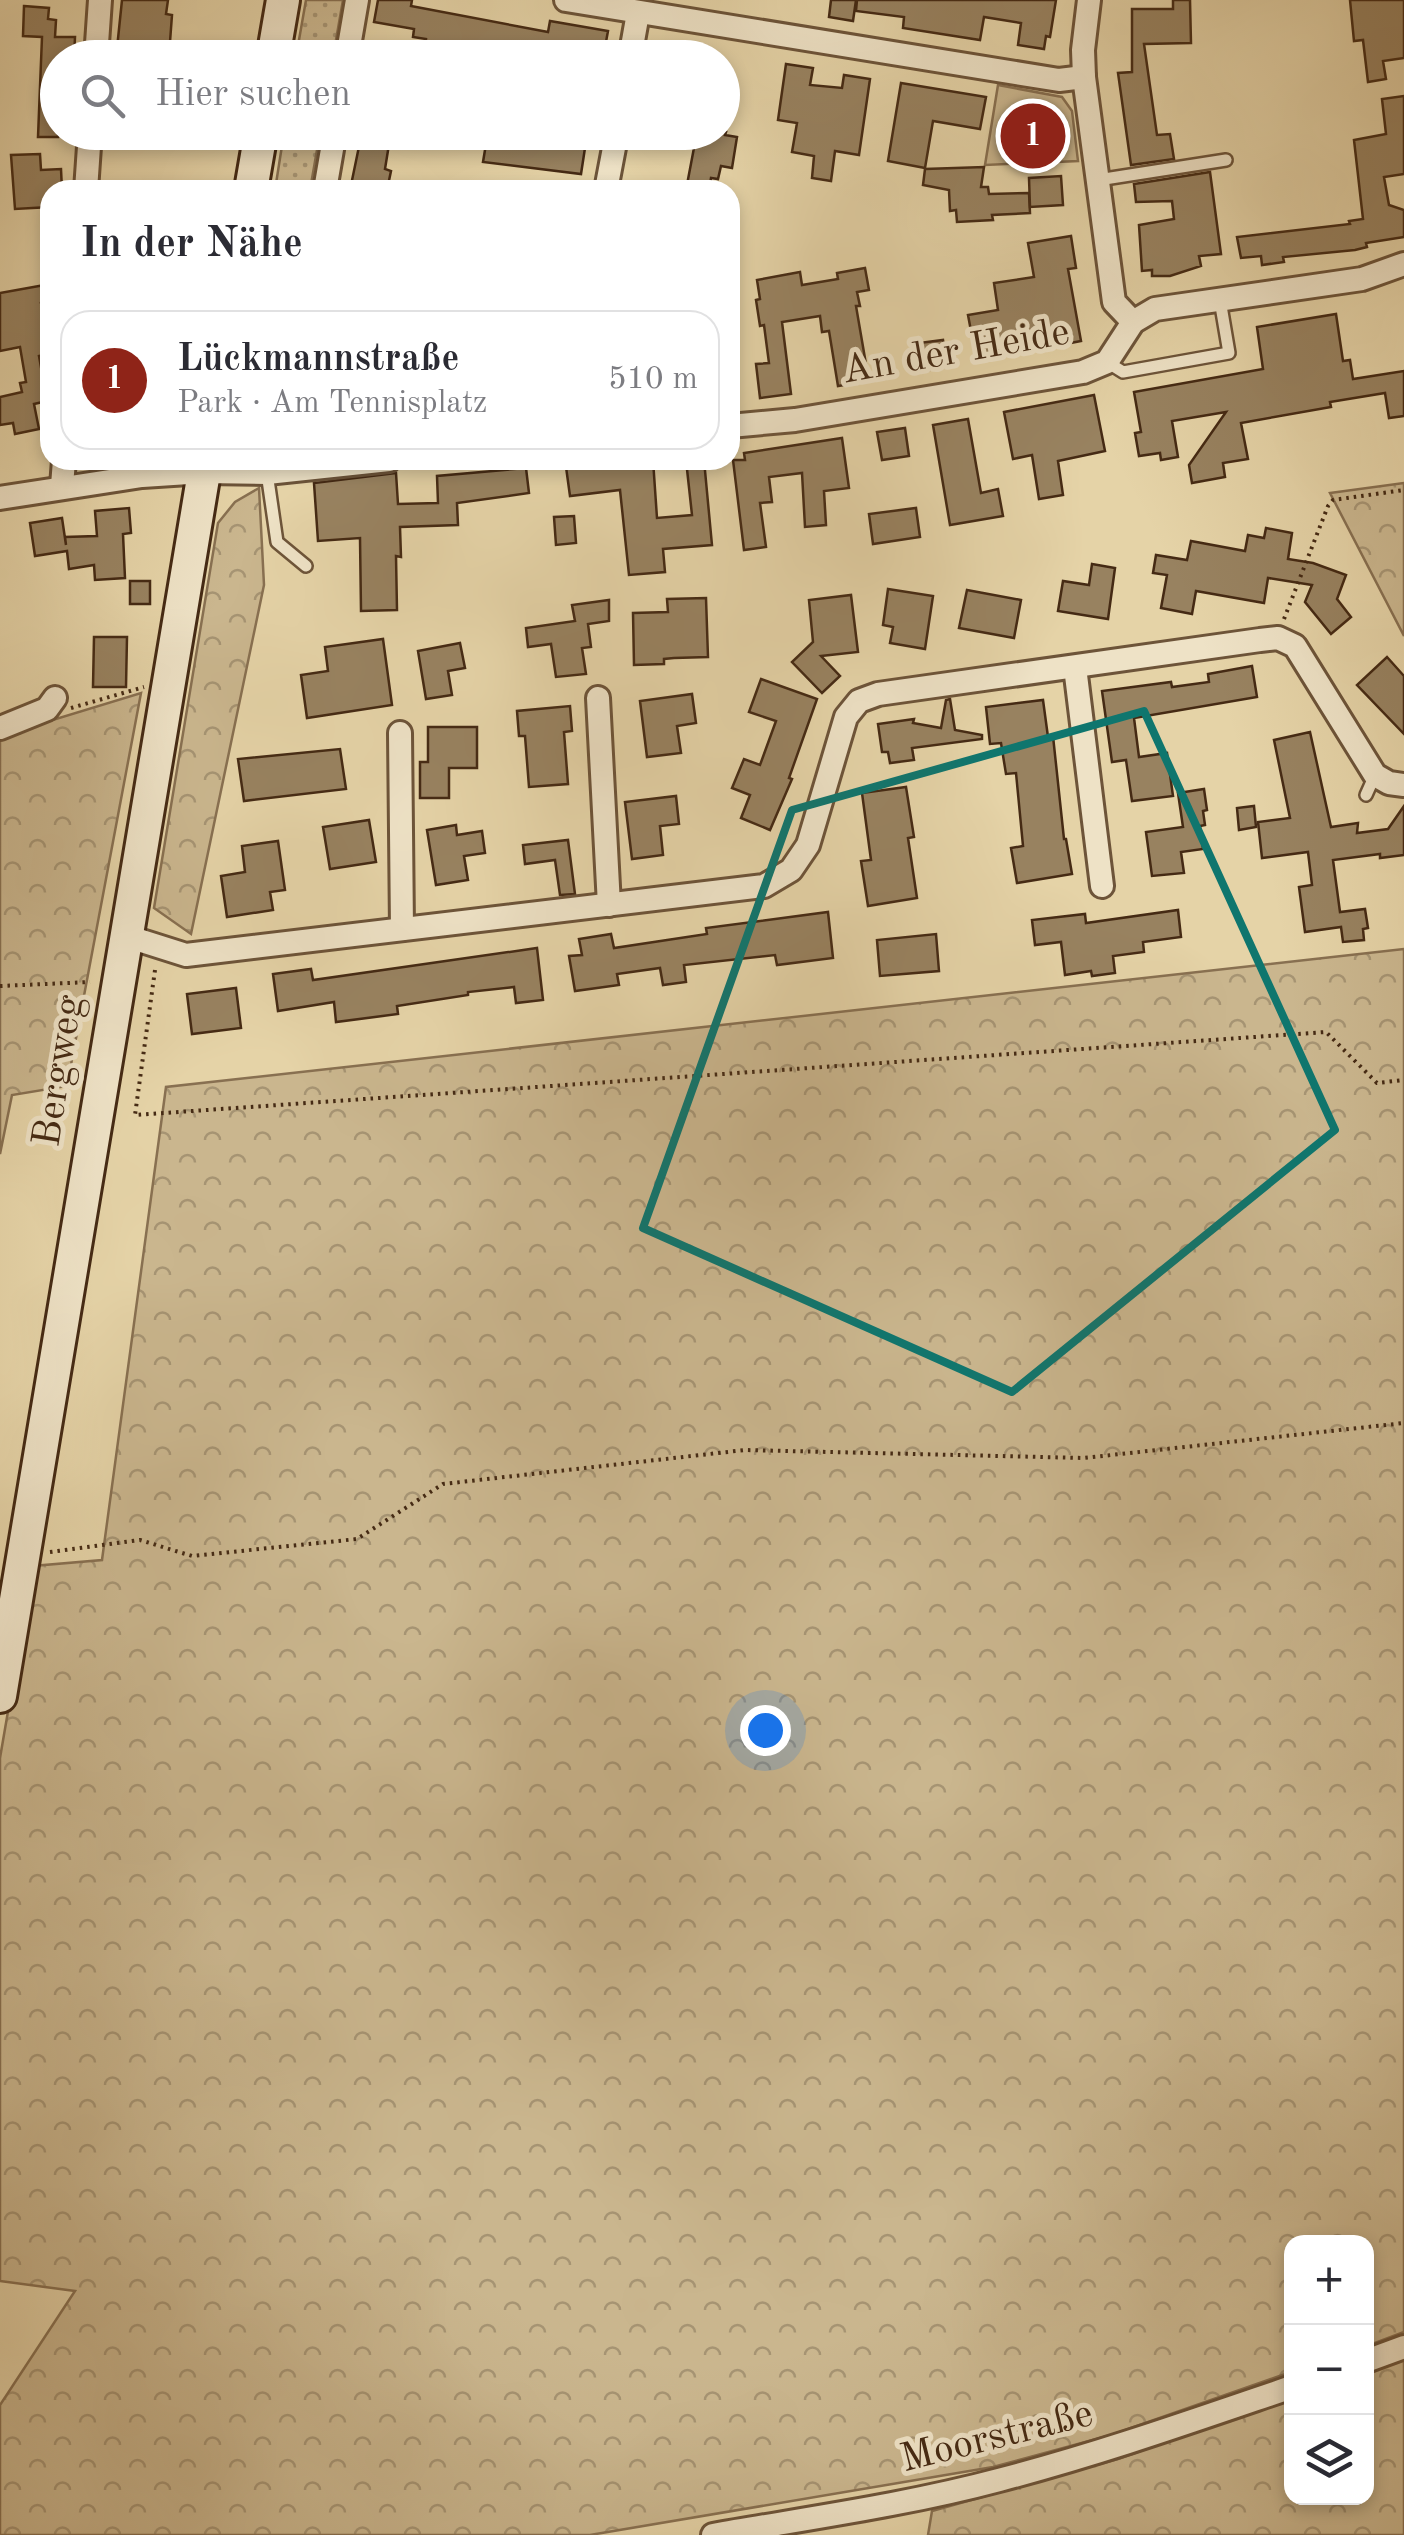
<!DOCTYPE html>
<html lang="de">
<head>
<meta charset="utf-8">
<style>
	body { margin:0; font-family:"Old Standard TT",serif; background:#f7f7f7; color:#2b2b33 }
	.controls { position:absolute; right:30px; bottom:30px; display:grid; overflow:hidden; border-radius:20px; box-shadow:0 5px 15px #0003 }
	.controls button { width:90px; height:90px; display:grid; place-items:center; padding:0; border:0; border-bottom:2px solid #e1e1e2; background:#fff; color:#2b2b33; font:50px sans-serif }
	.you { position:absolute; left:765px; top:1730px; width:35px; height:35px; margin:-25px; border:8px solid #fff; border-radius:50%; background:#1a73e8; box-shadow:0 0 0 15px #1a73e833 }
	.badge { display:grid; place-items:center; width:65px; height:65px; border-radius:50%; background:#8f2418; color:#fff; font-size:32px; font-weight:700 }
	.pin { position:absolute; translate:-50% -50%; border:5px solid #fff; box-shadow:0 2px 10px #0006 }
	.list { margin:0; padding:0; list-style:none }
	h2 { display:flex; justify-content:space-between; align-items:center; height:130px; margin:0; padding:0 40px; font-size:42px }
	h2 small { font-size:32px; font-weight:400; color:#7c7c81 }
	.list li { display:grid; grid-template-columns:65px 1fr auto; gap:30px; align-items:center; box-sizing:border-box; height:140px; margin:0 20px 20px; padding:0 20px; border:2px solid #e1e1e2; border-radius:30px }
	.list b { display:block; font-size:38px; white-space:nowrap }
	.list p { margin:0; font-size:32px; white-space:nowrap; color:#7c7c81 }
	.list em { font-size:32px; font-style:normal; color:#7c7c81 }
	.icon { flex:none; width:55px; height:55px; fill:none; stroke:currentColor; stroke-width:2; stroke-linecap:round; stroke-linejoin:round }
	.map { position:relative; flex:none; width:1404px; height:2535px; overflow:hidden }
	.search { position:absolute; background:#fff; box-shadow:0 5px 15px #0003; left:40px; top:40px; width:700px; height:110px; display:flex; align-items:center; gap:25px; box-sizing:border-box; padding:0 35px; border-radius:55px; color:#7c7c81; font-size:38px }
	.panel { position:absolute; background:#fff; box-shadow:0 5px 15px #0003; left:40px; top:180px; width:700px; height:290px; border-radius:30px }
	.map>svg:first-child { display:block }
	.grass { fill:url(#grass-dots); stroke:#887051; stroke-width:2.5 }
	.forest { fill:url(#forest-crowns); stroke:#887051; stroke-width:2.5 }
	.park { fill:#cab68e; stroke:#887051; stroke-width:2.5 }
	.building { fill:#988260; stroke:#452a14; stroke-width:2.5 }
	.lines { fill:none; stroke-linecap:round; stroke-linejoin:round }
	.lane-casing { stroke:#6d5439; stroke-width:16 }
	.street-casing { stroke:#6d5439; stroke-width:28 }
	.secondary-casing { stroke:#452a14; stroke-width:38 }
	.path { stroke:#452a14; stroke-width:4; stroke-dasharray:2.5 5; stroke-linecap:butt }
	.lane { stroke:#eee2c6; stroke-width:11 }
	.street { stroke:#eee2c6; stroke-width:22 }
	.secondary { stroke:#eee2c6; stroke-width:32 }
	.marked { fill:none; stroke:#0f766e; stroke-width:8; stroke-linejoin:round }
	.labels { text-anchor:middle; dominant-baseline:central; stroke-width:10; stroke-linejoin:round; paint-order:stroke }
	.street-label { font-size:40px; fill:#452a14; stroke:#eee2c6 }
</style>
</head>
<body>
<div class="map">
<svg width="1404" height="2535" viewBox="0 0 1404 2535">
	<defs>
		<pattern id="grass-dots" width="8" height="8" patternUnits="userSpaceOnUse" patternTransform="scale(2.5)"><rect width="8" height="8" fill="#cab68e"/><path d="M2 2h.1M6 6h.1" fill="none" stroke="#a69473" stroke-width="1.8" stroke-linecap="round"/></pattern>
		<pattern id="forest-crowns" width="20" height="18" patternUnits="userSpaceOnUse" patternTransform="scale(2.5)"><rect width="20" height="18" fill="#cab68e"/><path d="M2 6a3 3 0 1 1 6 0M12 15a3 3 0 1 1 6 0" fill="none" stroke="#a69473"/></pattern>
	</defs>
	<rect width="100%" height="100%" fill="#e5d3a7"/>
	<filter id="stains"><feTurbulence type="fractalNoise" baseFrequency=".002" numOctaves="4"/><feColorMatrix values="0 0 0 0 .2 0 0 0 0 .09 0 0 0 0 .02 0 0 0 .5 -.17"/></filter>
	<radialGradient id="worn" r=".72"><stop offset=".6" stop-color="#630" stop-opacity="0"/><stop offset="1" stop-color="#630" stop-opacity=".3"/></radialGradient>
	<g class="grass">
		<path d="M306 0H343L333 57H296Z"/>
		<path d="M284 133H320L310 190H275Z"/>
	</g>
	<g class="forest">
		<path d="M1404 483V636L1330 493Z"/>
		<path d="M259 488 264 585 191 934 154 908 218 523 235 502Z"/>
		<path d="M141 693 67 1086 12 1095 0 1154V736Z"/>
		<path d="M1404 949V2332L1367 2346 1366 2242H1292L1291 2372 1111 2435 993 2467 590 2535H0V2405L75 2291 0 2281V1758L33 1566 102 1560 166 1087Z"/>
		<path d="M1404 2359V2535H928L932 2511 1118 2459 1291 2398 1292 2498H1366L1367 2372Z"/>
	</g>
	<path class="park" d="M998 85 1062 97 1072 111 1078 161 985 165Z"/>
	<g class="building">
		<path d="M122 0H168L166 14 172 15 170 42 205 46 204 58H116Z"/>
		<path d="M378 0H412L411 6 548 32 550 21 608 31 603 58H482L425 48 426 39 413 37 414 29 374 22Z"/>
		<path d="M831 0H856L853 21 829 17Z"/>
		<path d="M857 0H1056L1050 37 1046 36 1044 49 1018 45 1021 23 984 17 980 40 903 28 904 17 856 11Z"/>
		<path d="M1173 0H1190L1191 43 1144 44 1157 135 1170 134 1174 159 1131 165 1118 73 1132 72V9H1173Z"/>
		<path d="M1350 0H1404V58L1383 61 1386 79 1368 82 1363 40 1354 41Z"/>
		<path d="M24 6 49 8 48 19 56 20 55 37H75L74 58H58V137H38L42 37 23 36Z"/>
		<path d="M786 64 813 68 810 85 842 88 844 75 870 79 859 155 835 151 831 181 812 178 814 156 792 152 797 123 778 120Z"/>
		<path d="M901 83 986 97 980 129 933 121 925 168 888 161Z"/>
		<path d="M1404 96V174L1384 177 1389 205 1404 210V237L1366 243 1367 247 1355 250 1283 257 1284 262 1262 265 1261 256 1241 258 1237 237 1350 224 1349 221 1363 219 1354 140 1386 134 1382 99Z"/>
		<path d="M362 132H391L385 169 391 171 387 190H350Z"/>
		<path d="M488 132 585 148 581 174 483 162Z"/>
		<path d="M697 132H726L725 135 737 137 732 168 721 166 718 179 711 178 709 190H686Z"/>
		<path d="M40 154 41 170 61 169 62 190H50V207L15 209 11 155Z"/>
		<path d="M984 167 981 187H988L989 194 1029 193 1030 213 992 215 993 220 957 222 956 210 950 211 949 190 923 185 925 169Z"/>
		<path d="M1210 172 1221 254 1199 256 1201 266 1170 276H1152V270L1142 271 1139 225 1174 219 1172 201 1136 202 1134 184Z"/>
		<path d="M1061 176 1063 205 1030 207 1029 178Z"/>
		<path d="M1071 236 1076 268 1068 269 1081 341 983 360 981 346 974 347 968 315 998 310 994 283 1034 277 1028 243Z"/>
		<path d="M865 268 869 290 857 292 860 306H856L867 370 861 371 863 382 838 386 829 331 822 332 820 316 782 322 791 394 760 398 756 364 769 363 764 325 760 326 756 300 760 299 757 280 800 272 802 285 838 279 837 273Z"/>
		<path d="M50 284V302L41 303 50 354 39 356 47 401 34 404 39 429 15 434 13 423 0 425V397L22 392 20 383 26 382 20 347 0 351V293Z"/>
		<path d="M1336 314 1343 361 1350 360 1353 379 1404 371V416L1389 418 1385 393 1330 402 1331 407 1241 423 1248 459 1223 463 1225 477 1192 483 1189 465 1226 412 1172 421 1178 457 1161 460 1160 453 1139 456 1135 433 1141 432 1134 392 1263 369 1257 327Z"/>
		<path d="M943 340 947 367 923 371 919 343Z"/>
		<path d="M1094 395 1105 451 1058 461 1063 495 1039 499 1032 455 1013 459 1004 412Z"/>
		<path d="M968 419 981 493 998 489 1003 516 950 525 933 425Z"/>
		<path d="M905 428 909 456 882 460 877 432Z"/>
		<path d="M842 438 849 488 824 491 826 525 805 527 802 473 769 477 772 502 760 503 766 547 744 550 733 460H745L744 453Z"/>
		<path d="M653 460 657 518 692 515 686 460H704L712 545 663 549 665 572 629 575 620 490 570 496 566 467Z"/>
		<path d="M526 468 529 493 457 503 458 525 400 527 401 557 396 556 397 610 361 611 360 538 318 541 314 483 396 473 398 504 438 503 437 476Z"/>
		<path d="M129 508 131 533 123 534 125 578 95 580 94 565 69 569 67 551 35 556 30 523 62 518 66 545 65 537 97 536 95 511Z"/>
		<path d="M916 508 920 537 873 544 869 514Z"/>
		<path d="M574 516 576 543 556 545 554 517Z"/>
		<path d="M1266 528 1292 533 1288 559 1313 563 1346 575 1337 599 1351 617 1331 634 1305 602 1312 585 1268 578 1264 603 1196 591 1192 614 1161 608 1167 575 1153 573 1156 555 1187 560 1191 541 1245 551 1248 535 1264 538Z"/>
		<path d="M1092 564 1115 568 1108 619 1058 611 1063 581 1089 585Z"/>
		<rect x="130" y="581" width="20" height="23"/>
		<path d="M888 589 933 596 925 649 890 643 893 627 883 625Z"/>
		<path d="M967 590 1021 600 1014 638 959 628Z"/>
		<path d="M851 595 858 652 821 656 840 676 822 693 792 662 813 642 809 600Z"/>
		<path d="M706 598 708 657 674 658 664 659V664L634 665 633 613 668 612 667 599Z"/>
		<path d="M609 600V621L588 624 591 647 582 648 586 674 556 677 551 644 528 647 526 628 575 621 572 605Z"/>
		<path d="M94 637H127L126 687H93Z"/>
		<path d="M383 639 392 705 307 718 301 675 328 671 325 647Z"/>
		<path d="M460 643 465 668 448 671 452 695 426 699 418 651Z"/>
		<path d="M1387 657 1404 676V734L1357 685Z"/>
		<path d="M1252 666 1257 697 1134 718 1139 757 1167 753 1173 796 1132 801 1126 760 1112 762 1102 691 1171 682 1172 687 1209 682 1208 674Z"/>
		<path d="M761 679 817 699 789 778 792 779 770 830 741 818 750 795 732 788 744 759 760 765 776 721 749 712Z"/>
		<path d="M692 694 696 723 677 726 681 753 647 757 640 701Z"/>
		<path d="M950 699 955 730 982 735V739L912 748 914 760 890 763 888 752H882L878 724 914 719 913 723 941 728 946 700Z"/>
		<path d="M1043 700 1048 737 1053 736 1064 839H1066L1072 874 1017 883 1011 848 1023 846 1016 773 1006 774 1001 743 990 744 986 707Z"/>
		<path d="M570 706 572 731 564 732 568 784 529 787 525 736H519L517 711Z"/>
		<path d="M428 727H477V768H449V798H420V762H428Z"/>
		<path d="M1310 732 1331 827 1358 823 1357 833 1388 829 1404 806V855L1380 858V854L1333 860 1340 912 1365 909 1368 928 1363 929 1364 940 1343 942 1341 927 1305 932 1299 887 1312 885 1308 852 1262 858 1258 822 1290 818 1274 740Z"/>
		<path d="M340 749 346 789 244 801 238 759Z"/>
		<path d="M906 787 914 837 908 838 917 898 868 906 861 861 871 860 862 793Z"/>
		<path d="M1204 789 1207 810 1203 811 1205 825 1200 826 1203 849 1181 852 1184 873 1152 876 1146 832 1183 827 1178 793Z"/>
		<path d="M676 796 679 824 660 826 663 855 632 859 625 802Z"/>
		<path d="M1254 806 1256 827 1239 830 1237 808Z"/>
		<path d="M369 820 376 862 330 869 323 827Z"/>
		<path d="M456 825 457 835 482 831 485 853 464 856 468 880 436 885 427 830Z"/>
		<path d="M568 840 575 894 560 895 555 860 525 864 523 845Z"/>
		<path d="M278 841 285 890 270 892 273 910 227 917 221 876 245 872 242 846Z"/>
		<path d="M1178 910 1181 937 1143 942 1144 952 1113 956 1115 973 1092 976 1091 971 1065 975 1061 942 1035 945 1032 920 1085 914 1086 923Z"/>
		<path d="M828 912 833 958 777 965 775 955 684 965 686 982 663 985 660 968 617 974 619 985 575 991 569 956 582 955 579 939 611 934 614 948 707 934 706 928Z"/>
		<path d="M936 934 939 971 880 976 877 940Z"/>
		<path d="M537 948 543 1000 516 1003 514 987 468 992V995L397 1006 398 1014 336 1022 334 1002 278 1011 273 974 311 969 313 980Z"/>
		<path d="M236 988 241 1028 192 1034 187 994Z"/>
	</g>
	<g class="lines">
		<g class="lane-casing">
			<g id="lane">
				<path d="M1098 180 1226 160"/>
				<path d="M1107 362 1123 372 1229 353 1220 300"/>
				<path d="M267 473 277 542 306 566"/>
				<path d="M1366 795 1375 775"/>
			</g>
		</g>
		<g class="street-casing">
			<g id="street">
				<path d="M566 0 1059 80 1084 77"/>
				<path d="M1089 0 1083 50 1084 77 1114 302 1133 322"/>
				<path d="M96 58 100 0"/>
				<path d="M347 58 357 0"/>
				<path d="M630 58 638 13"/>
				<path d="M86 190 90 132"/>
				<path d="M325 190 335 132"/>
				<path d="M606 190 617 132"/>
				<path d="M730 426 795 420 1083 372 1107 362 1133 322 1155 309 1362 279 1404 264"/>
				<path d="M62 486 64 460"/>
				<path d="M0 498 142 476 204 472 267 473 389 460"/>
				<path d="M1075 667 1102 886"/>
				<path d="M598 698 609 905"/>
				<path d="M0 728 47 709 55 698"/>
				<path d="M400 733 402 929"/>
				<path d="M126 936 186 955 764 886 791 870 808 845 846 717 859 701 878 694 1260 640 1278 638 1295 646 1375 775 1389 783 1404 785"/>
				<path d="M1366 2361 1404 2347"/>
				<path d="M713 2535C809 2518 905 2505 999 2480 1099 2454 1195 2420 1292 2387"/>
			</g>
		</g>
		<g class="secondary-casing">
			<g id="secondary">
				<path d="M273 58 283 0"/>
				<path d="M251 190 261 132"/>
				<path d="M0 1696 206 460"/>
			</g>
		</g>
		<g class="path">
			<path d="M1284 619 1328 506 1333 500 1404 490"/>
			<path d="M71 708 144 687"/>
			<path d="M155 970 135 1115 1326 1032 1377 1083 1404 1080"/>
			<path d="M0 986 90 982"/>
			<path d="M50 1552 140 1540 192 1556 357 1539 443 1484 745 1450 1084 1458 1404 1423"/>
		</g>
		<use href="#lane" class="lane"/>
		<use href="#street" class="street"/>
		<use href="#secondary" class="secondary"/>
	</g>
	<path class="marked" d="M1144 711 1335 1130 1012 1392 643 1228 792 810Z"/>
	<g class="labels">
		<g class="street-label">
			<text transform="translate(956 353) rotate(-10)">An der Heide</text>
			<text transform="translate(60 1071) rotate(-81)">Bergweg</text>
			<text transform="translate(997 2438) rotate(-14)">Moorstraße</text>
		</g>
	</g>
	<rect width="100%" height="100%" filter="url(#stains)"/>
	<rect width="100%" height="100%" fill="url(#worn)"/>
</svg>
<div class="controls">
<button>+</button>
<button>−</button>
<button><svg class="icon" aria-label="layers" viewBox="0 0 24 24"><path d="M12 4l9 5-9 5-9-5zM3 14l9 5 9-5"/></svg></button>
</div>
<div class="you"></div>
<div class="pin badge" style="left:1033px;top:136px">1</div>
<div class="search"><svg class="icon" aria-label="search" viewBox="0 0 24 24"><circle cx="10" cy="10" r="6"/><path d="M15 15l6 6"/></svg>Hier suchen</div>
<section class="panel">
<h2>In der Nähe<small></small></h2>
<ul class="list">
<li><span class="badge">1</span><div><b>Lückmannstraße</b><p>Park · Am Tennisplatz</p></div><em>510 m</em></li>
</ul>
</section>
</div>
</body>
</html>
